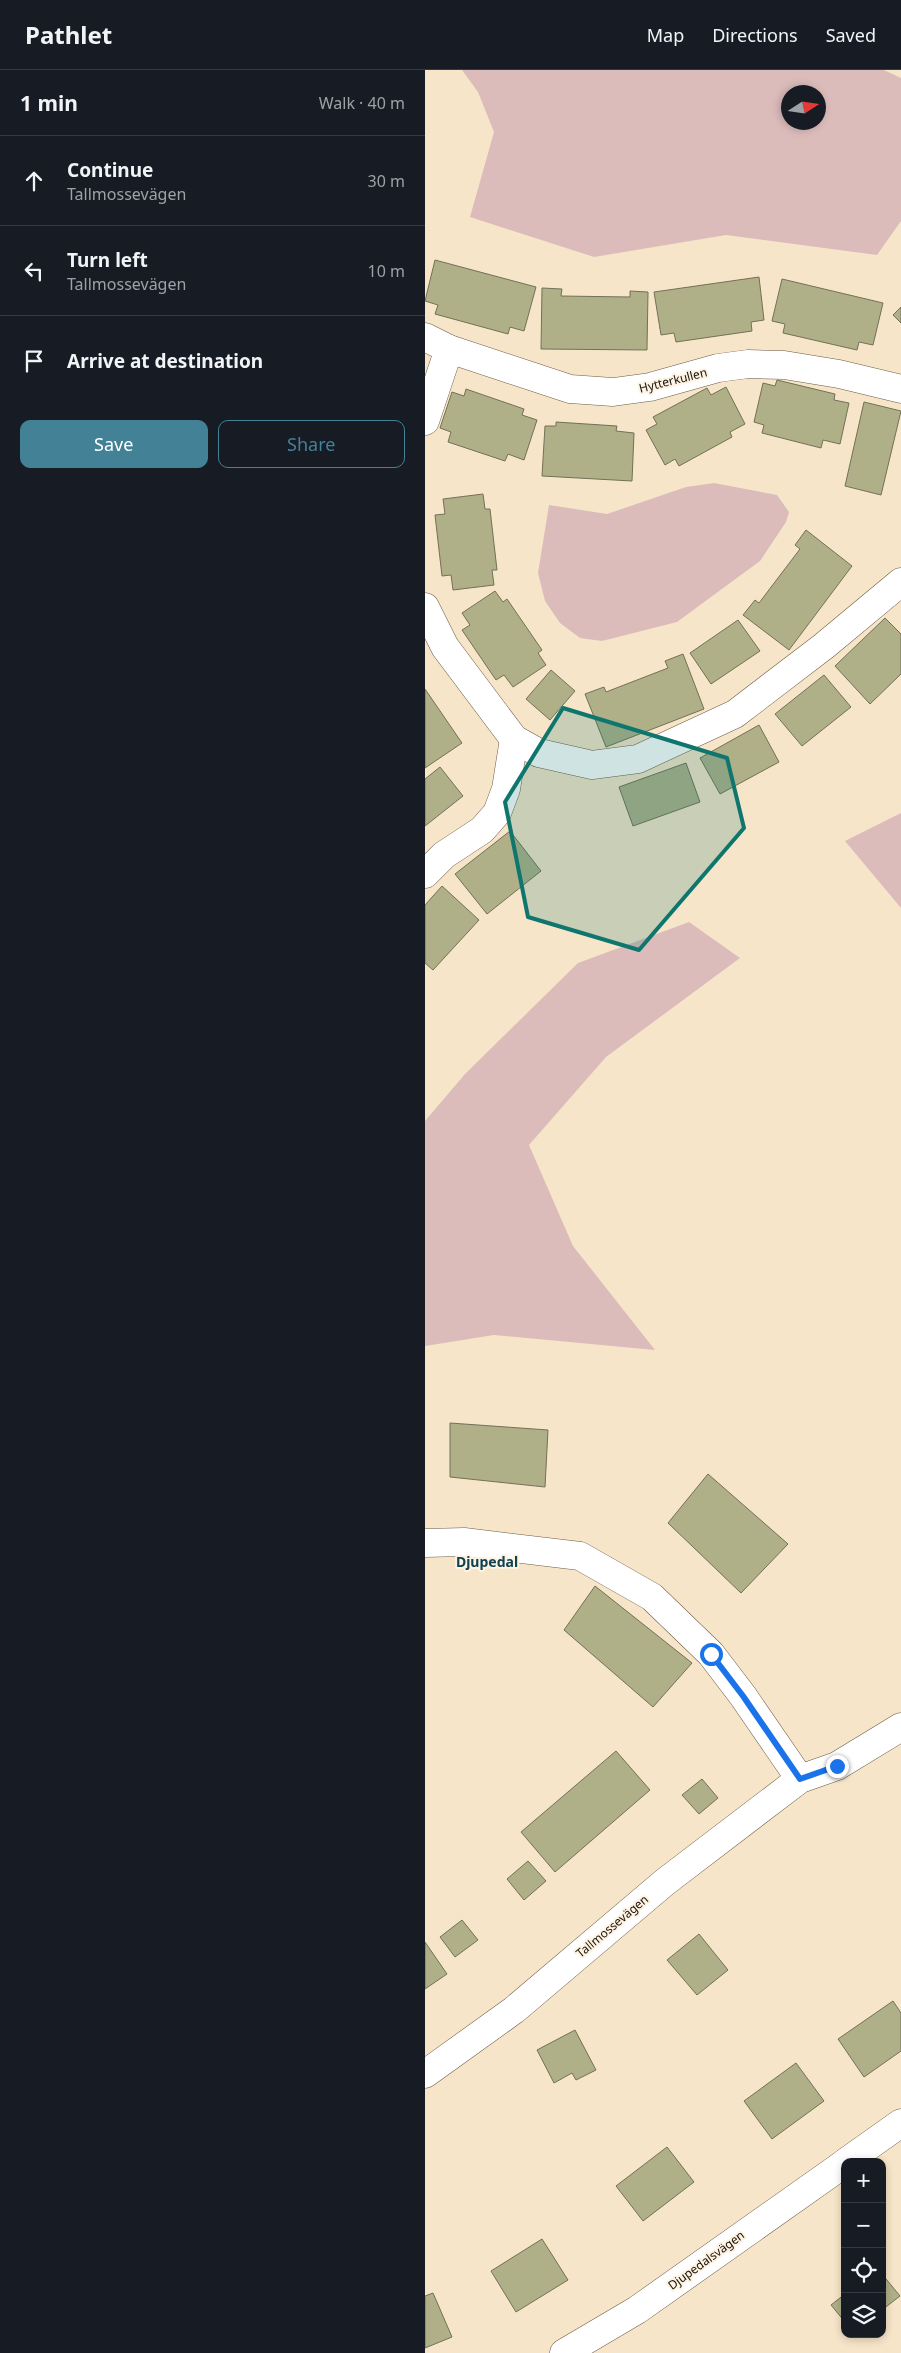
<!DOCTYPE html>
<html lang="en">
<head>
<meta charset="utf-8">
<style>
	body { margin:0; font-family:"Noto Sans",sans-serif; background:#20242c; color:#f1f3f6 }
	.controls { position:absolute; right:15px; bottom:15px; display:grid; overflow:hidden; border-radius:10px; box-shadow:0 2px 8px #0003 }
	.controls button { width:45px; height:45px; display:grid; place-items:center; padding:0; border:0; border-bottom:1px solid #363941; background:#171b24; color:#f1f3f6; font:25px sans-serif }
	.compass { position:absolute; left:356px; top:15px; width:45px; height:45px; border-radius:50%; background:#171b24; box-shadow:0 2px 8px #0003; rotate:78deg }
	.stop { position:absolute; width:15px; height:15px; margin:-11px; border:4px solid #1a73e8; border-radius:50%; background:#fff }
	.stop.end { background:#1a73e8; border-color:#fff; box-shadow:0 1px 5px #0008 }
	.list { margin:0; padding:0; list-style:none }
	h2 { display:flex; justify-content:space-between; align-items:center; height:65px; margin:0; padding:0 20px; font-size:21px }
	h2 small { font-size:16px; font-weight:400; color:#9ea1a6 }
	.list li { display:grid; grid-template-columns:32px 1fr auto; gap:15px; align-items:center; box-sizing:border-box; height:90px; padding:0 20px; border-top:1px solid #363941 }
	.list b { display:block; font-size:19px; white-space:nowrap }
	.list p { margin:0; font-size:16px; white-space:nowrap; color:#9ea1a6 }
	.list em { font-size:16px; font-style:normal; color:#9ea1a6 }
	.actions { display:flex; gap:10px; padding:15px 20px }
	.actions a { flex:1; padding:11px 0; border:1px solid #438197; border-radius:10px; text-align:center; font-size:18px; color:#438197 }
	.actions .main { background:#438197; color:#fff }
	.icon { flex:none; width:28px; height:28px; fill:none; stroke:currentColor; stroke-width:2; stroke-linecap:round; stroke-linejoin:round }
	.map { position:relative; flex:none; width:476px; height:2283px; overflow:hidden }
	header { display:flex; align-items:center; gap:30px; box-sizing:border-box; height:70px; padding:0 25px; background:#171b24; border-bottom:1px solid #363941 }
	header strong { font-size:24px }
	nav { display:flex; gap:28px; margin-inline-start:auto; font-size:18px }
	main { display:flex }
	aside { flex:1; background:#171b24 }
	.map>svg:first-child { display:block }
	.green { fill:#dbbcbb; fill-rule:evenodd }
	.building { fill:#afaf88; stroke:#727156 }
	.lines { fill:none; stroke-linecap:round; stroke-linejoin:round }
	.minor-casing { stroke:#6b5c44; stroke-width:29 }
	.minor { stroke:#fff; stroke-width:28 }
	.route { stroke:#1a73e8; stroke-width:6 }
	.marked { fill:#0f766e; fill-opacity:0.2; stroke:#0f766e; stroke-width:4; stroke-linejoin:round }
	.labels { text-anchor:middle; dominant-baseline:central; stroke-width:4; stroke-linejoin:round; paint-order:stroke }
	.street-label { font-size:12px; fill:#191309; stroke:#fef3e3 }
	.neighbourhood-label { font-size:14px; font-weight:bold; fill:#0c4252; stroke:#fef3e3 }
</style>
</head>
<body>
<header>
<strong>Pathlet</strong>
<nav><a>Map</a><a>Directions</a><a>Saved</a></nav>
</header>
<main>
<aside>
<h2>1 min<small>Walk · 40 m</small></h2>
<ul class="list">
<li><svg class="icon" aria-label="ahead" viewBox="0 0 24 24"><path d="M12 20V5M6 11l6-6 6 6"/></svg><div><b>Continue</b><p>Tallmossevägen</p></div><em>30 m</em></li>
<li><svg class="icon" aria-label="left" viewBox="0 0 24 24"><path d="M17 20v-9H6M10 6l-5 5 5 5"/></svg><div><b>Turn left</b><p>Tallmossevägen</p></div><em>10 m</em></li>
<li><svg class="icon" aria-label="arrive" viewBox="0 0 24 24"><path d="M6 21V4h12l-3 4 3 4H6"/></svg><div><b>Arrive at destination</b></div></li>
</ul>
<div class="actions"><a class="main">Save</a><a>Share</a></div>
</aside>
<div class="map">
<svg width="476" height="2283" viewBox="0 0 476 2283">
	<rect width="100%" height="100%" fill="#f7e5c9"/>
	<g class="green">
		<path d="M37 0H459L476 8V151L452 185 301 165 169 187 45 147 69 62 53 22ZM393 22V52H363V22Z"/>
		<path d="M289 413 352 425 364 442 361 452 335 491 252 552 177 571 155 568 135 553 120 531 113 503 124 435 182 444 261 417Z"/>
		<path d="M476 743V838L420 771Z"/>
		<path d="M264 852 315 888 181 987 104 1075 148 1176 230 1280 69 1265 0 1276V1051L40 1004 153 893Z"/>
	</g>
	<g class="building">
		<path d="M10 190 111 217 99 261 85 257 83 264 10 244 13 235 0 231Z"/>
		<path d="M334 207 339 250 326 252 327 261 251 272 249 263 236 265 229 222Z"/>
		<path d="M357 209 458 233 448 275 434 272 432 280 358 263 360 254 347 251Z"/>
		<path d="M117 218 137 219 136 226 205 227V221L223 222 222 280 116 279Z"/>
		<path d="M476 237V253L468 245Z"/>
		<path d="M352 310 410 324 409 330 424 333 415 374 398 370 396 378 337 363 339 355 329 352 338 313 350 316Z"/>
		<path d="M301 317 320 354 305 362 307 367 254 396 250 389 240 395 221 360 232 354 228 347 282 318 286 325Z"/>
		<path d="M41 319 99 339 97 345 112 350 99 390 83 384 80 391 23 372 26 362 15 358 27 322 39 326Z"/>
		<path d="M439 332 476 341 456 425 420 416Z"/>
		<path d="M131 352 192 356 191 361 209 363 207 411 117 406 120 356H131Z"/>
		<path d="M58 424 60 439H65L72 500H67L69 515 28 520 26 505 17 506 10 445 20 444 18 429Z"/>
		<path d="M381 460 427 496 364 580 318 545 330 530 334 533 375 479 370 475Z"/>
		<path d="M70 521 78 532 82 529 117 580 113 583 121 595 88 617 79 605 71 610 37 560 45 555 37 543Z"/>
		<path d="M460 548 476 564V604L445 634 410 596Z"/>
		<path d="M313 550 335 581 286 614 265 583Z"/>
		<path d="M258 584 279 639 181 677 160 624 179 617 181 622 243 598 240 591Z"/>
		<path d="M126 600 150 621 125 650 101 629Z"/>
		<path d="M399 605 426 637 377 676 350 644Z"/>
		<path d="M0 619 37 673 0 698Z"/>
		<path d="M334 655 354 692 295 724 275 688Z"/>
		<path d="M261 693 275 732 208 756 194 717Z"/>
		<path d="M15 697 38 726 0 756V709Z"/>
		<path d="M85 761 116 801 62 844 30 804Z"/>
		<path d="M17 816 54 850 8 900 0 893V835Z"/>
		<path d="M25 1353 123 1360 120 1417 25 1407Z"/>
		<path d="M283 1404 363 1474 316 1523 243 1453Z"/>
		<path d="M170 1516 267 1593 228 1637 139 1560Z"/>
		<path d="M191 1681 225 1720 130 1802 96 1762Z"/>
		<path d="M277 1709 293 1728 274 1744 257 1725Z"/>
		<path d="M103 1791 121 1811 99 1830 82 1809Z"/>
		<path d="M37 1850 53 1870 30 1887 15 1867Z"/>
		<path d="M274 1864 303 1900 272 1925 242 1890Z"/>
		<path d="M0 1872 22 1904 0 1919Z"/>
		<path d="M468 1931 476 1943V1981L439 2007 413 1969Z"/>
		<path d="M150 1960 171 2000 151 2010 147 2003 129 2013 112 1980Z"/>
		<path d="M371 1993 399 2031 347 2069 319 2031Z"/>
		<path d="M242 2077 269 2112 218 2151 191 2116Z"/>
		<path d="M117 2169 143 2210 91 2242 66 2201Z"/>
		<path d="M457 2204 475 2226 457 2240Z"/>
		<path d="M8 2223 27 2267 0 2278V2226Z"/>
		<path d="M420 2224V2252L406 2235Z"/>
	</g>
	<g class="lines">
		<g class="minor-casing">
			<g id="minor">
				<path d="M0 267 24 279 145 319 188 322 225 317 293 298 323 294 359 295 414 304 476 319"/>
				<path d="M0 351 24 279"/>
				<path d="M0 537 20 577 89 669 114 683 167 695 213 689 310 644 399 576 476 512"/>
				<path d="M0 804 19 785 57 760 72 743 81 719 89 669"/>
				<path d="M0 1473 39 1472 155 1486 227 1527 286 1584 318 1626 375 1709"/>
				<path d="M0 2004 89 1940 240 1812 375 1709 412 1696 476 1657"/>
				<path d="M421 2092 476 2053"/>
				<path d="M139 2283 212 2240 420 2093"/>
			</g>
		</g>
		<use href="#minor" class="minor"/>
	</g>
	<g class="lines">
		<path class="route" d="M286 1584 318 1626 375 1709 412 1696"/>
	</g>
	<path class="marked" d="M138 638 302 688 319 758 214 880 103 847 80 732Z"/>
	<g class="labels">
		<g class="street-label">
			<text transform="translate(248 310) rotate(-14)">Hytterkullen</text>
			<text transform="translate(187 1856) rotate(-40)">Tallmossevägen</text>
			<text transform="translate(281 2190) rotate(-36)">Djupedalsvägen</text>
		</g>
		<g class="neighbourhood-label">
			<text x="62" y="1491">Djupedal</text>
		</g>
	</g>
</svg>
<div class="controls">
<button>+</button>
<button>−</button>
<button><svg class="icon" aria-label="locate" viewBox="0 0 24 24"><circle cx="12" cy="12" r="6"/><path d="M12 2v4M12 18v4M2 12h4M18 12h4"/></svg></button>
<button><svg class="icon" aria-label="layers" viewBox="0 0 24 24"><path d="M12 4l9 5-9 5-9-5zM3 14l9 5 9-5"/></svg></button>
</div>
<svg class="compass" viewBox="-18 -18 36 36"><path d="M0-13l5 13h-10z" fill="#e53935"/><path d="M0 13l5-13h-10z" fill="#9ea1a6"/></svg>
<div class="stop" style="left:286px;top:1584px"></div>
<div class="stop end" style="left:412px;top:1696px"></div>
</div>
</main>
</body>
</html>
